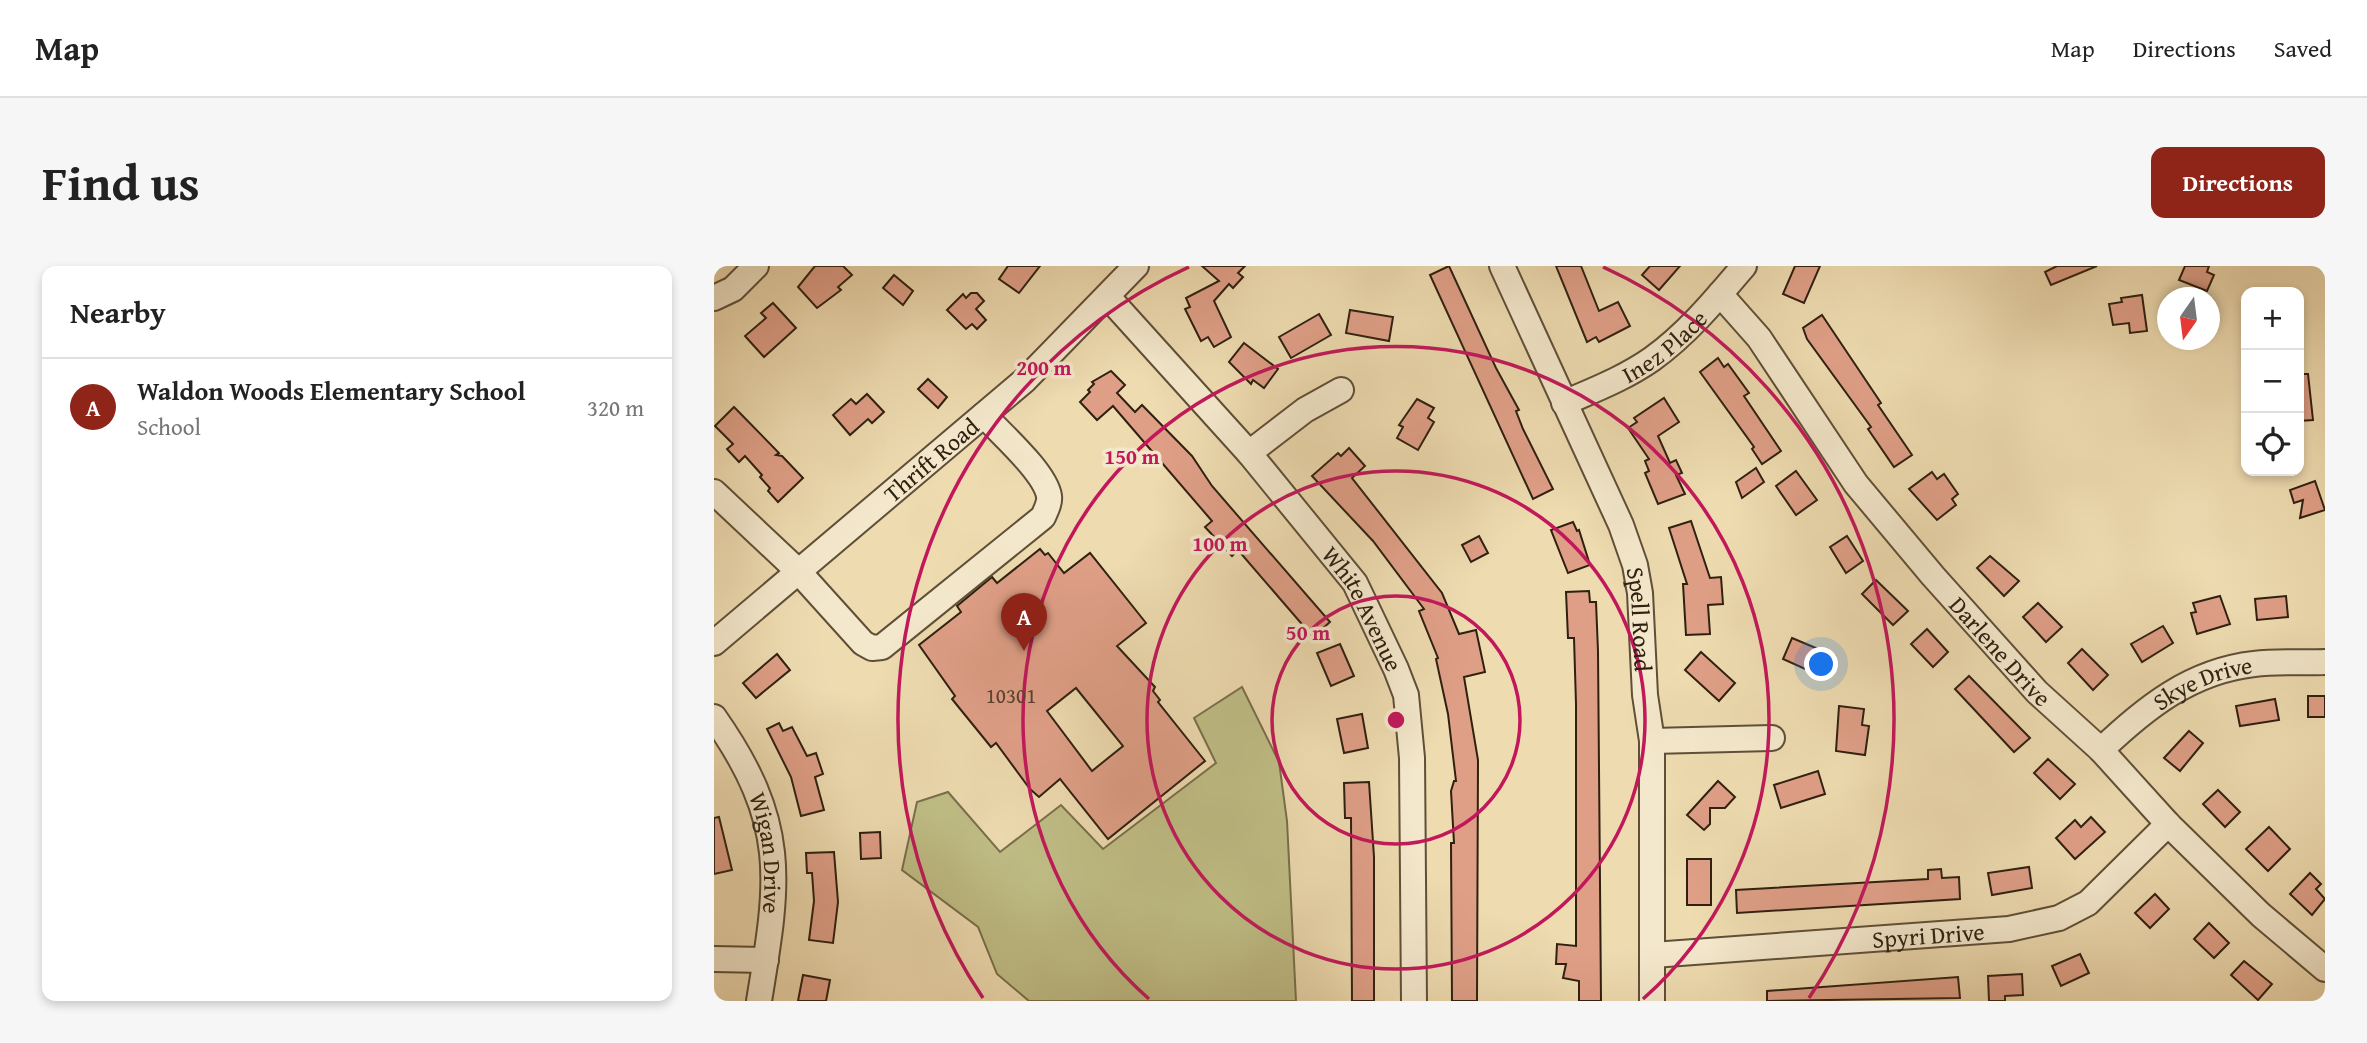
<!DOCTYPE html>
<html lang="en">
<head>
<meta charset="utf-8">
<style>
	body { margin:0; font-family:"Gentium Book Plus",serif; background:#f6f6f6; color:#222 }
	.controls { position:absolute; right:21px; top:21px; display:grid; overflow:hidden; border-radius:14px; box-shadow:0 4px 10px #0003 }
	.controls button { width:63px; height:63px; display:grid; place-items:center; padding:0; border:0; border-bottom:2px solid #e0e0e0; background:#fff; color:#222; font:35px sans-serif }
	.compass { position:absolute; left:1443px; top:21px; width:63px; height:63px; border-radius:50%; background:#fff; box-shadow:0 4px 10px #0003; rotate:194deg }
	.you { position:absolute; left:1108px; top:399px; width:24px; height:24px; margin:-18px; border:5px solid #fff; border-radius:50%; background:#1a73e8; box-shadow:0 0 0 10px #1a73e833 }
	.badge { display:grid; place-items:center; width:46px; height:46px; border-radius:50%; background:#8f2418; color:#fff; font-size:23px; font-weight:700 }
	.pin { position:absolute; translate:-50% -58px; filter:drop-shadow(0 2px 4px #0008) }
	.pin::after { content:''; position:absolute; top:37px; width:24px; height:21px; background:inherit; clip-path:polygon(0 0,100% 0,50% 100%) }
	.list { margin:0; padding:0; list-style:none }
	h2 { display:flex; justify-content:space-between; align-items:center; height:91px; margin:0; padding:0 28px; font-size:30px }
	h2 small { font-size:23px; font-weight:400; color:#767676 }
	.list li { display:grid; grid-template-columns:46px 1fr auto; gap:21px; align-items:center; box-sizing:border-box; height:98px; padding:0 28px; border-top:2px solid #e0e0e0 }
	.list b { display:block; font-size:26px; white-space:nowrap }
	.list p { margin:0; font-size:23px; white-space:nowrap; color:#767676 }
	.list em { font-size:23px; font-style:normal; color:#767676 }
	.icon { flex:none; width:38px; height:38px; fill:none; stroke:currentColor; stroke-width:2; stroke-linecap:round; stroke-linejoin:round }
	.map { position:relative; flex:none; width:1611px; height:735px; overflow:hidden; border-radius:14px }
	header { display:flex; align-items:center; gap:42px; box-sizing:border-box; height:98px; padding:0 35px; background:#fff; border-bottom:2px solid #e0e0e0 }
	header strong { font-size:33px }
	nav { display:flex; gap:38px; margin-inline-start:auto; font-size:24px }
	.intro { display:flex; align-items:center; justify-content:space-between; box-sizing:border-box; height:168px; padding:0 42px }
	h1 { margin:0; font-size:49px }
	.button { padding:18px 32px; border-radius:14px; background:#8f2418; color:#fff; font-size:24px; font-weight:700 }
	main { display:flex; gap:42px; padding:0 42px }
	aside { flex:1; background:#fff; border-radius:14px; box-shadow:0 4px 10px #0003 }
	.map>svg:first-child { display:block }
	.green { fill:#c0be86; stroke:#786f4b; stroke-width:2 }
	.building { fill:#df9f87; stroke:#2f2010; stroke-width:2; fill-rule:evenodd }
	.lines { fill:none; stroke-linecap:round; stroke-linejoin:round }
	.minor-casing { stroke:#5f4f38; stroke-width:28 }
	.minor { stroke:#f4e8cc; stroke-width:24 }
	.ring { fill:none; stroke:#c2185b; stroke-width:3.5 }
	.labels { text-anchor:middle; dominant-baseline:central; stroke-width:7; stroke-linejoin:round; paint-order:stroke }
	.number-label { font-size:21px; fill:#5b402e }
	.street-label { font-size:24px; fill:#2f2010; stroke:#f4e8cc }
	.centre { fill:#c2185b; stroke:#f4e8cc; stroke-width:3.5 }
	.ring-label { font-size:21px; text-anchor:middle; font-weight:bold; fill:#c2185b; stroke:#f4e8cc; stroke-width:7; stroke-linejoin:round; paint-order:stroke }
</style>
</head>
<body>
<header>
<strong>Map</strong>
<nav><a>Map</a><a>Directions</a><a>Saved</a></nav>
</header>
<div class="intro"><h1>Find us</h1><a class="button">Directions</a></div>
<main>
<aside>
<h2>Nearby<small></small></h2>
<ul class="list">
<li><span class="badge">A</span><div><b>Waldon Woods Elementary School</b><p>School</p></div><em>320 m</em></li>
</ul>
</aside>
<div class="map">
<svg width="1611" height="735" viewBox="0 0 1611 735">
	<rect width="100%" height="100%" fill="#eedbb0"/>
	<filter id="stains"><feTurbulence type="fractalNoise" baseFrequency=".00286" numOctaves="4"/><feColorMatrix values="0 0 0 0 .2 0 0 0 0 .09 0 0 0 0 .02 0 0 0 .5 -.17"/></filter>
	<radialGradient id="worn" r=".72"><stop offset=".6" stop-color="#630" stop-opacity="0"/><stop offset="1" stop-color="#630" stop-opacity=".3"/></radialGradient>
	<path class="green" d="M528 421 565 496 573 555 582 735H315L283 708 264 661 188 604 203 536 234 526 286 586 347 539 389 583 502 497 480 452Z"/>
	<g class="building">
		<path d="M101 0H129L138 9 124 21 127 24 103 42 84 21Z"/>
		<path d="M294 0H326L305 27 285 13Z"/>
		<path d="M488 0H531L524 7 529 11 519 22 515 18 500 35 517 71 500 81 494 71 487 75 471 43 476 41 472 32 505 15Z"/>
		<path d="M735 0 782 102 805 144 802 145 809 163 839 223 819 233 716 9Z"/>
		<path d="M842 0H867L885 45 904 36 916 60 885 76 882 71 873 76Z"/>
		<path d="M936 0H966L945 24 928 9Z"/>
		<path d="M1081 0H1106L1090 37 1069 28Z"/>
		<path d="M1343 0H1383L1337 19 1331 6Z"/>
		<path d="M1471 0H1495L1493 6 1500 9 1493 25 1465 14Z"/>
		<path d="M180 9 199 25 189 39 169 22Z"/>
		<path d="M257 27H263L270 35 262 43 272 54 263 63 258 58 252 63 233 44 249 28 252 32Z"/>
		<path d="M1428 29 1433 65 1416 67 1415 57 1399 59 1395 38 1408 36 1407 32Z"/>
		<path d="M59 37 82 62 50 91 31 70 52 52 47 47Z"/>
		<path d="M636 44 679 51 675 75 632 67Z"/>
		<path d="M605 48 617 69 577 92 565 71Z"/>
		<path d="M1108 49 1167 137 1164 139 1198 189 1180 201 1154 163 1157 161 1093 73 1089 62Z"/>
		<path d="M530 77 564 103 550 122 539 114 537 118 515 96Z"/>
		<path d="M1004 92 1010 101 1014 98 1035 127 1030 130 1067 185 1048 198 1038 183 1040 181 986 106Z"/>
		<path d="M397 105 411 119 403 127 421 146 428 139 478 190 498 220 616 356 599 371 524 284 518 290 491 261 498 255 399 140 383 154 366 136 376 126 374 124 380 118 378 116Z"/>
		<path d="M1585 108H1594L1599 154 1585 155Z"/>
		<path d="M214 113 233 131 224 142 204 123Z"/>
		<path d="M153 128 170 146 158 157 154 153 136 169 119 149 137 133 142 138Z"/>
		<path d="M950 132 965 156 944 170 956 197 962 194 968 207 962 209 971 228 944 238 931 207 935 205 931 195 935 193 914 162 923 156 920 152Z"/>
		<path d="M703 133 720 142 714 152 720 156 704 184 683 172 689 161 685 159Z"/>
		<path d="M20 141 65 187 62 189 68 190 89 212 64 236 54 225 56 222 46 211 48 209 31 190 25 196 13 183 19 178 1 160Z"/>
		<path d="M635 182 651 200 638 212 728 327 745 368 762 364 771 406 750 411 764 494 763 735H738L737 577H740L737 525 740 515H742L734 448 722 393 724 392 705 345 710 343 659 275 598 210 624 187 627 190Z"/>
		<path d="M1042 202 1050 216 1028 232 1022 216Z"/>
		<path d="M1082 205 1103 234 1082 249 1062 220Z"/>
		<path d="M1218 206 1223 213 1230 208 1244 228 1238 233 1242 239 1223 254 1195 223Z"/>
		<path d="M1601 215 1611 244 1586 252 1589 234 1580 237 1576 224Z"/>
		<path d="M977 255 996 312 1007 311 1009 338 994 339 996 368 972 369 969 318H973L955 262Z"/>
		<path d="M859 256 863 265 865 264 876 299 854 307 837 264Z"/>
		<path d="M765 270 774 287 757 296 748 279Z"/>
		<path d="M1133 270 1149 295 1132 307 1116 281Z"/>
		<path d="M326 283 331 289 334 287 350 307 376 287 432 357 403 380 441 421 439 425 446 434 444 436 491 495 394 573 346 513 325 531 316 523 282 477 277 481 238 433 241 430 205 379 247 346 243 340 278 311 283 317ZM362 422 409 480 378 505 333 445Z"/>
		<path d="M1276 290 1305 315 1290 330 1263 302Z"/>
		<path d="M1162 314 1194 345 1179 359 1148 328Z"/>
		<path d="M875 325 876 336H882L884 385 887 735H865V715L849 712 852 698H842L843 678 862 680V438L860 372H854L852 326Z"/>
		<path d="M1506 330 1516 358 1483 368 1477 347 1482 346 1479 337Z"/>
		<path d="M1572 330 1574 351 1543 354 1541 333Z"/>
		<path d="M1324 337 1348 361 1332 376 1309 351Z"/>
		<path d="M1449 360 1459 377 1428 396 1417 378Z"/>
		<path d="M1213 363 1234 386 1219 401 1197 378Z"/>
		<path d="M1078 372 1121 390 1111 412 1069 393Z"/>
		<path d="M626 378 640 410 617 420 603 387Z"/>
		<path d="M1368 383 1394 409 1379 424 1354 397Z"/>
		<path d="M987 386 1021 417 1005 435 971 404Z"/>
		<path d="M63 388 76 404 42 432 29 417Z"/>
		<path d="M1255 410 1316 472 1300 486 1241 423Z"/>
		<rect x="1594" y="430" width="17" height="21"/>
		<path d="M1561 433 1565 454 1526 460 1522 440Z"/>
		<path d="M1125 440 1150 443 1148 459 1155 460 1151 489 1122 485Z"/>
		<path d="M648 448 654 482 630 487 623 453Z"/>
		<path d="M65 457 69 465 78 461 93 490 102 487 109 508 101 511 110 544 87 550 77 511 53 463Z"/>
		<path d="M1475 465 1489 477 1466 505 1450 492Z"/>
		<path d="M1334 493 1361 518 1346 533 1320 507Z"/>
		<path d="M1104 505 1111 528 1067 542 1060 519Z"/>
		<path d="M1004 515 1021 531 1011 542H996V558L990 564 973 549Z"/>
		<path d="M655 516 660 591V735H638L637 552H631L630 517Z"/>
		<path d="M1504 524 1526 546 1511 561 1489 538Z"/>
		<path d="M5 551 18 604 0 608V552Z"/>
		<path d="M1377 551 1391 566 1361 593 1342 572 1361 554 1367 561Z"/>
		<path d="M1555 561 1576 583 1554 605 1532 583Z"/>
		<path d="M166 566 167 592 147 593 146 567Z"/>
		<path d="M120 586 124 636 119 677 95 674 100 635 98 607H93L92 587Z"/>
		<rect x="973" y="593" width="24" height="46"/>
		<path d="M1315 601 1318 622 1278 629 1274 607Z"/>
		<path d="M1227 603 1228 612 1245 611 1246 633 1023 647 1022 624 1214 613V604Z"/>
		<path d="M1596 607 1607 618 1602 623 1611 633 1598 649 1576 628Z"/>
		<path d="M1441 628 1455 643 1436 662 1421 647Z"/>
		<path d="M1495 657 1515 677 1500 692 1480 673Z"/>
		<path d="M1366 688 1375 707 1347 720 1338 700Z"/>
		<path d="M1530 695 1558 718 1544 734 1517 709Z"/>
		<path d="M1308 708 1309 729 1291 730V735H1275L1274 710Z"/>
		<path d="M89 709 116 714 112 735H84Z"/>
		<path d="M1244 711 1246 732 1053 735V725Z"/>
	</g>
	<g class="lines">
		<g class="minor-casing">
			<g id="minor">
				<path id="s1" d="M788 0 907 259 921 299 926 327 931 429 938 475V735"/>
				<path id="s2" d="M1006 28 1045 72 1142 218 1219 310 1323 426 1387 484 1454 558 1547 649 1611 703"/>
				<path id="s3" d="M394 31 535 187 641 317 682 403 692 429 698 492 700 735"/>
				<path d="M0 32 19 23 42 0"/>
				<path id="s4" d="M850 137C880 124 911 112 938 93 973 68 1002 33 1030 0"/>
				<path d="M535 187 591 144 627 124"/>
				<path d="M0 226 84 305 149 377 158 382 168 381 329 251C332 244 336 237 335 230 331 206 287 168 270 149"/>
				<path id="s5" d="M0 377 311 114 422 0"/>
				<path id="s6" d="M0 451C75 558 65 614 45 735"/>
				<path d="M938 475 1058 472"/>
				<path id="s7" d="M1387 484C1431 442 1477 405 1540 398 1563 395 1588 397 1611 396"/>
				<path id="s8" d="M939 689 1295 663 1345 652 1374 637 1454 558"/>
				<path d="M0 693 52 694"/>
			</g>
		</g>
		<use href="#minor" class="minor"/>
	</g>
	<g class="ring">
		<circle cx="682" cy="454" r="124"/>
		<circle cx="682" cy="454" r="249"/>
		<path d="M435 733A373 373 0 1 1 929 733"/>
		<path d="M269 732A498 498 0 0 1 475 1M889 1A498 498 0 0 1 1095 732"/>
	</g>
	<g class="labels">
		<g class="number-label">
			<text x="297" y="429">10301</text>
		</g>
		<g class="street-label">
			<text stroke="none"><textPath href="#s4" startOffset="116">Inez Place</textPath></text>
			<text stroke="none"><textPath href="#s5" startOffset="284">Thrift Road</textPath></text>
			<text stroke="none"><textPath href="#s3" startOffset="404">White Avenue</textPath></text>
			<text stroke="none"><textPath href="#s1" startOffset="382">Spell Road</textPath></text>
			<text stroke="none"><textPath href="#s2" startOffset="455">Darlene Drive</textPath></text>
			<text stroke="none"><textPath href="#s7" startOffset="124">Skye Drive</textPath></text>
			<text stroke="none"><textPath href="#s6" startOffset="149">Wigan Drive</textPath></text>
			<text stroke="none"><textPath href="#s8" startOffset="276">Spyri Drive</textPath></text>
		</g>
	</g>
	<circle cx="682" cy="454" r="10" class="centre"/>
	<g class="ring-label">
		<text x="330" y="109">200 m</text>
		<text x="418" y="198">150 m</text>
		<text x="506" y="285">100 m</text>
		<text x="594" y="374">50 m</text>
	</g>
	<rect width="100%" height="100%" filter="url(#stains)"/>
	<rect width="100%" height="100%" fill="url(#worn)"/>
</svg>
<div class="controls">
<button>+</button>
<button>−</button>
<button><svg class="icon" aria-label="locate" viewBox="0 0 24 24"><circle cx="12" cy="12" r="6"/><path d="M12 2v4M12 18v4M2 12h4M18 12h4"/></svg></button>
</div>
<svg class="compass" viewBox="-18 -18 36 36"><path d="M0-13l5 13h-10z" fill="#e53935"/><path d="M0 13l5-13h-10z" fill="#767676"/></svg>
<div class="you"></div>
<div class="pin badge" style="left:310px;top:385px">A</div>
</div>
</main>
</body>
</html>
